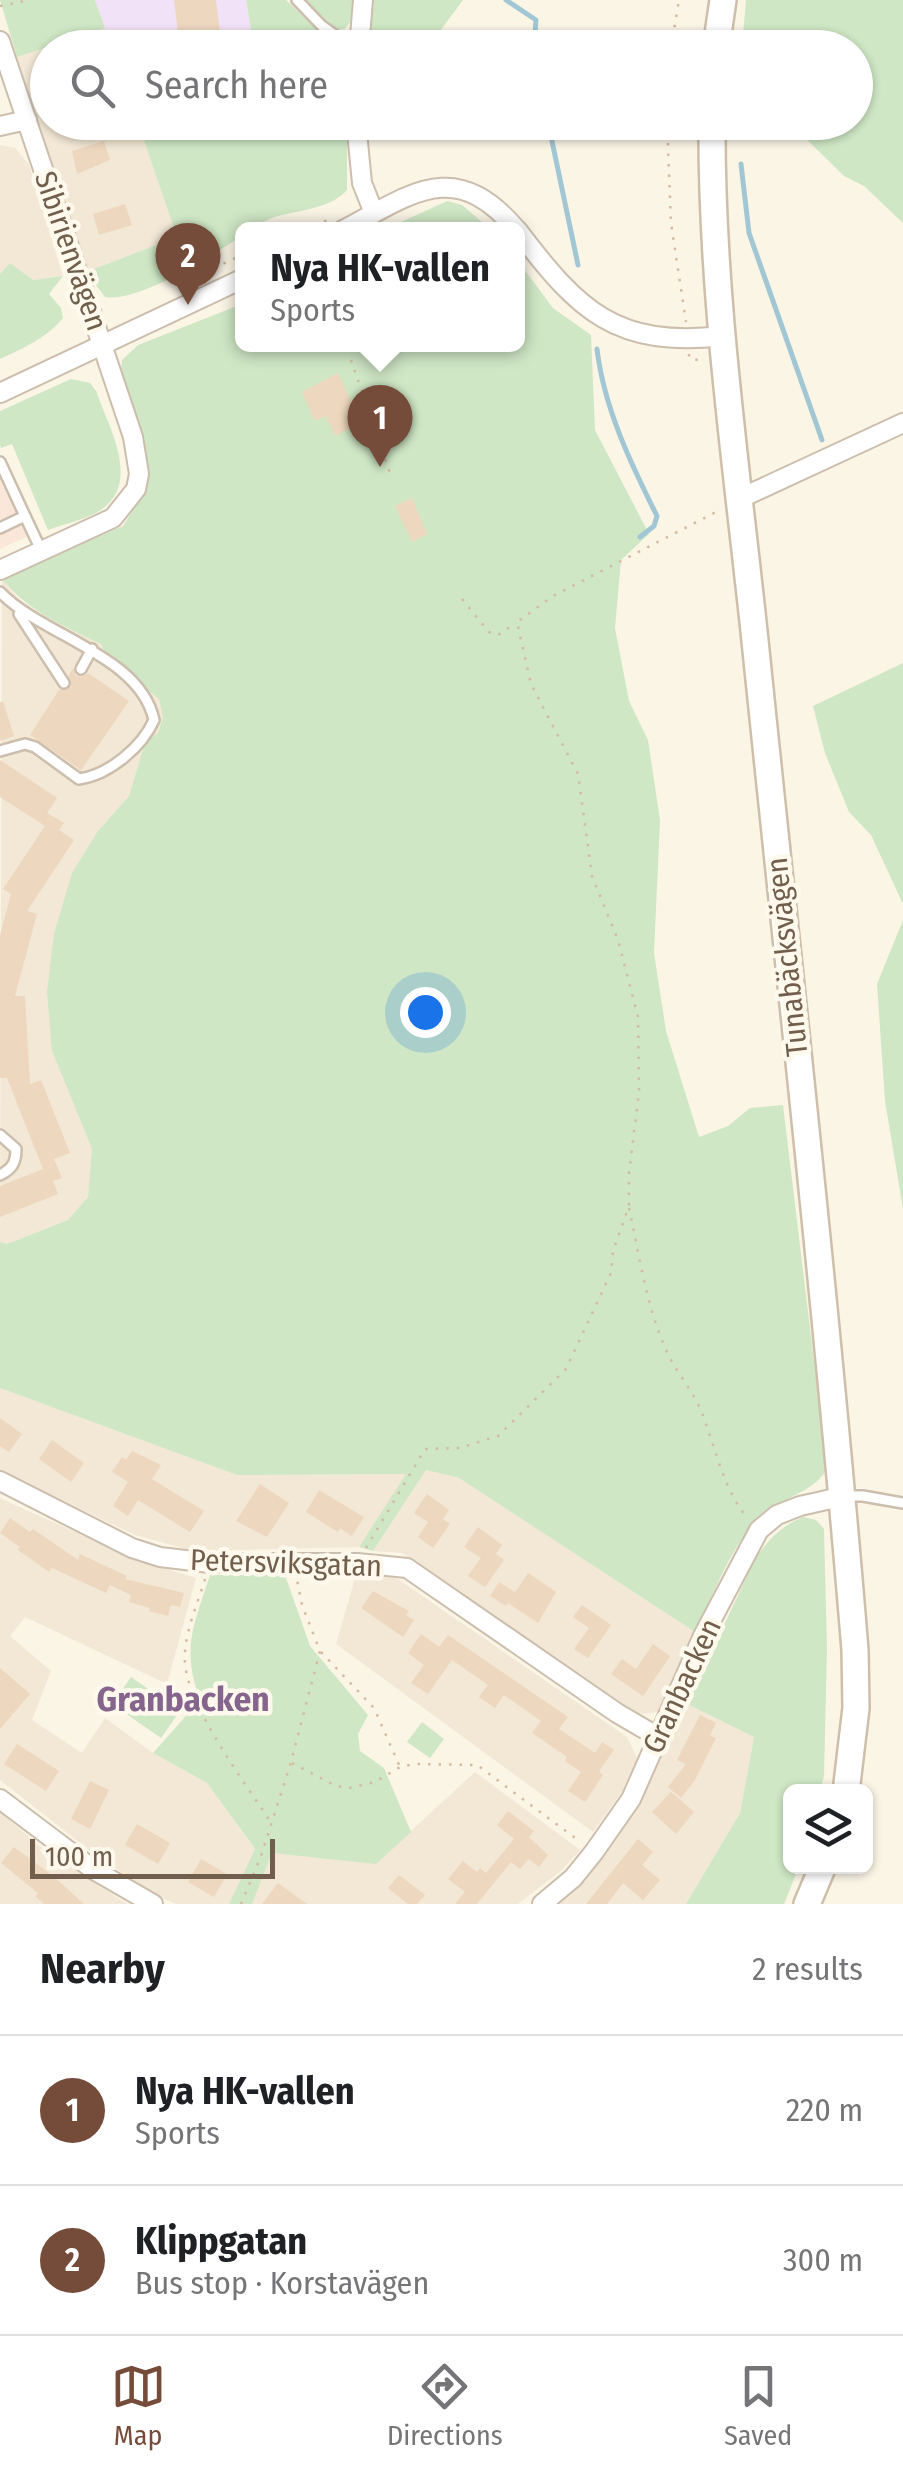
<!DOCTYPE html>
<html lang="en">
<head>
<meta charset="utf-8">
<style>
	body { margin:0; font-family:"Fira Sans Condensed",sans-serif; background:#f2f2f2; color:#202124 }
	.controls { position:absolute; right:30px; bottom:30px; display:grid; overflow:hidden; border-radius:15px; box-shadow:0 2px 8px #0004 }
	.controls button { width:90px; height:90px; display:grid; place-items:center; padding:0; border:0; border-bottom:2px solid #e0e0e0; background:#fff; color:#202124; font:50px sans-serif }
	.scale { position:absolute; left:30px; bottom:25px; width:245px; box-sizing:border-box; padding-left:10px; border:5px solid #725e4c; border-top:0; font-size:28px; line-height:35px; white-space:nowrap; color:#725e4c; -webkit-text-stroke:8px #fef9ec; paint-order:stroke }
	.you { position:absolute; left:425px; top:1012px; width:35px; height:35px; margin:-25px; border:8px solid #fff; border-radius:50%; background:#1a73e8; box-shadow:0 0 0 15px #1a73e833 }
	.badge { display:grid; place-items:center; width:65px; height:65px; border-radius:50%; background:#754c39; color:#fff; font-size:32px; font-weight:700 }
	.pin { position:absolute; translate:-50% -82px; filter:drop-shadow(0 2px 5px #0008) }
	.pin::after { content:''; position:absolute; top:52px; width:35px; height:30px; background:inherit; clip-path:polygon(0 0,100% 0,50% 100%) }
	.popup { position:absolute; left:235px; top:222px; width:290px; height:130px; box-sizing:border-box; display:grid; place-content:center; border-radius:15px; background:#fff; filter:drop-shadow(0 2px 8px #0005); font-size:32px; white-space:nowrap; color:#757577 }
	.popup b { font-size:38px; color:#202124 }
	.popup::after { content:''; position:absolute; left:50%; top:100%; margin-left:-20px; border:20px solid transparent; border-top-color:#fff }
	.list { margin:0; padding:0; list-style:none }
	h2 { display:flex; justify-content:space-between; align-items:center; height:130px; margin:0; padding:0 40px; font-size:42px }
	h2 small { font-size:32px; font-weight:400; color:#757577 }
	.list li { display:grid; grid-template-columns:65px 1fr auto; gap:30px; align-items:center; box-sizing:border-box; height:150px; padding:0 40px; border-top:2px solid #e0e0e0 }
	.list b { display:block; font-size:38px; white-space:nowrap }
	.list p { margin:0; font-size:32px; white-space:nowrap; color:#757577 }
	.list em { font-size:32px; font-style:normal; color:#757577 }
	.icon { flex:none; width:55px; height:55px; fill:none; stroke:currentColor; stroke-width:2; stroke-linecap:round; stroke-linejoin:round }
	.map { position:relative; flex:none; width:903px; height:1904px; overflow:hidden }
	.search { position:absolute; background:#fff; box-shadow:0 2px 8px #0004; left:30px; right:30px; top:30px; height:110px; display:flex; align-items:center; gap:25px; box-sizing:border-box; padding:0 35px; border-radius:55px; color:#757577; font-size:38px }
	.sheet { height:430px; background:#fff }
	nav { display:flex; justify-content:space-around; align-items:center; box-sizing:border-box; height:140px; border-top:2px solid #e0e0e0; background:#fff; font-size:28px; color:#757577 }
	nav a { display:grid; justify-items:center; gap:5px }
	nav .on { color:#754c39 }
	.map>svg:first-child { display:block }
	.residential { fill:#f2e8d5 }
	.commercial { fill:#fae7da }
	.education { fill:#f2e2f7 }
	.green { fill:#cfe7c5 }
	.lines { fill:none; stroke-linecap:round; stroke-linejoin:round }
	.stream { stroke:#a2c7d4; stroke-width:5 }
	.building { fill:#eed7bf }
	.lane-casing { stroke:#ccbead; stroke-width:14 }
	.street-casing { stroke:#ccbead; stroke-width:22 }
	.secondary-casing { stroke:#cebfaa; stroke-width:30 }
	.path { stroke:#d3bba2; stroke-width:2.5; stroke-dasharray:2.5 8; stroke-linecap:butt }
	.lane { stroke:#fff; stroke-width:9 }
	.street { stroke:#fff; stroke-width:18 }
	.secondary { stroke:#fff; stroke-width:25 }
	.labels { text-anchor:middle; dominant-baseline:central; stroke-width:9; stroke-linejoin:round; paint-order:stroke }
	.street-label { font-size:30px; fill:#725e4c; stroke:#fef9ec }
	.quarter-label { font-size:35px; font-weight:bold; fill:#85648e; stroke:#fef9ec }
</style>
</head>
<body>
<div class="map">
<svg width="903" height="1904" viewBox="0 0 903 1904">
	<rect width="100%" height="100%" fill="#fbf5e6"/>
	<g class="residential">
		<path d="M105 28 111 47 48 48V122L138 123 177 237 86 272 17 57Z"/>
		<path d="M0 145 15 148 29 165 63 276 33 280 10 263 0 274Z"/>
		<path d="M2 579 20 600 47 619 101 644 106 655 159 699 163 717 158 733 145 742 129 796 98 831 52 1051 92 1149 88 1197 68 1220 7 1244 0 1242Z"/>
		<path d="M0 1388 237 1475 407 1474 359 1547 194 1551 135 1535 0 1471Z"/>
		<path d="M426 1470 459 1478 695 1632 658 1712 638 1714 402 1553 373 1551Z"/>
		<path d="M0 1498 137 1560 196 1578 167 1684 25 1617 10 1636 51 1671 32 1720 82 1753 105 1718 153 1753 207 1783 255 1850 229 1904H176L158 1896 98 1857 0 1780Z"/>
		<path d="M379 1573 398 1579 627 1737 637 1758 621 1793 593 1832 336 1644 356 1575Z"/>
		<path d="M687 1704 754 1737 740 1813 686 1904H557L603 1857 628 1822Z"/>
		<path d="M475 1772 580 1850 562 1870 518 1904H252L272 1853 376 1863Z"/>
		<path d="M0 1812 39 1846 127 1904H0Z"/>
	</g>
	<path class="commercial" d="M0 480 28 536 0 549Z"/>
	<path class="education" d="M95 0H246L254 47H111Z"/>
	<g class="green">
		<path d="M0 0H95L105 28 17 57Z"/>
		<path d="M246 0H286L336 47H254Z"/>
		<path d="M301 0H353L350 22 345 29 337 30Z"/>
		<path d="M373 0H463L428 47H368Z"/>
		<path d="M746 0H903V223L864 186 844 176 790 123 856 122V48L742 47Z"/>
		<path d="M138 123H347V190C330 210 295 210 272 218 261 222 255 229 242 230V235C216 255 137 303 105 297L86 272 177 237Z"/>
		<path d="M447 201 462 205 490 229H386Z"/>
		<path d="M518 261 553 308 591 335 595 430 649 534 621 560 615 628 629 701 648 740 660 820 654 953 666 1031 699 1137 728 1126 750 1108 783 1105 827 1469C811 1496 777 1497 757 1520 729 1550 713 1596 695 1632L459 1478 426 1470 373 1551 359 1547 406 1474 237 1475 0 1388V1242L7 1244 68 1220 88 1197 92 1149 52 1051 47 992 54 934 72 873 98 831 129 796 145 742 158 733 163 717 159 699 106 655 101 644C63 626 29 612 2 579L123 526 138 502 147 479 146 455 120 380 122 360 138 345 242 304V344H518Z"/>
		<path d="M10 263 33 280 63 276 49 294 61 308 63 318C48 337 22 349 0 359V274Z"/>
		<path d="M71 379 90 383 96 391C108 426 142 482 101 510 87 519 64 524 48 530L12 444 1 448 0 445V411Z"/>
		<path d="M903 663V904L871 835 849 812 825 753 813 706Z"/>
		<path d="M903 920V1209L885 1101 877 984Z"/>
		<path d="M803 1517 816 1520 824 1529 827 1648 824 1776 820 1791 790 1792V1866L799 1867 784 1904H686L740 1813 754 1737 687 1704 755 1559C769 1539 780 1527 803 1517Z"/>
		<path d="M210 1575H285L310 1646 368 1715 358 1734 360 1751 384 1768 411 1832 376 1864 272 1853 252 1904H229L255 1849 207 1783 153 1753 200 1700C181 1648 194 1625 210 1575Z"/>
		<path d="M131 1677 180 1711 161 1738 112 1704Z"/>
		<path d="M422 1722 444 1739 430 1758 407 1742Z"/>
	</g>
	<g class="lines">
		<g class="stream">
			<path d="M506 0 536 20 534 48"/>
			<path d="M548 122 578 265"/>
			<path d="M741 164 749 233 822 440"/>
			<path d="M597 349C604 408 631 464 657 516L654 526 640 537"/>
		</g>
	</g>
	<g class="building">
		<path d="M174 0H216L222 48H180Z"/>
		<path d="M104 141 110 160 77 174 72 151Z"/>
		<path d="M125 204 132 225 99 235 93 214Z"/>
		<path d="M338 373 361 423 335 436 326 416 315 421 302 392Z"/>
		<path d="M412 498 427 534 412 542 395 506Z"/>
		<path d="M73 668 76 676 82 677 88 673 129 701 81 770 30 735 59 690 71 687 69 675Z"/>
		<path d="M3 701 14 736 0 741V702Z"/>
		<path d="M0 760 57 798 47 813 64 823 59 830 74 840 27 911 37 914 15 996H25L30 1084 41 1080 70 1153 54 1159 62 1178 53 1181 58 1194 0 1217V1186L43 1169 7 1078H0V935L11 894 3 889 45 826 0 797Z"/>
		<path d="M0 1418 22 1434 9 1452 0 1446Z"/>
		<path d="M52 1440 84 1463 71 1482 39 1459Z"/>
		<path d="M132 1451 161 1465 152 1479 204 1511 190 1532 138 1500 128 1516 113 1506 128 1482 112 1472 122 1457 126 1460Z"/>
		<path d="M260 1484 289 1503 267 1537 236 1521Z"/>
		<path d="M319 1490 364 1517 352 1536 340 1528 338 1532 306 1512Z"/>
		<path d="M427 1494 449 1510 443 1519 450 1524 433 1548 418 1537 428 1522 414 1513Z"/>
		<path d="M10 1518 30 1532 33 1529 78 1560 80 1554 127 1576 125 1579 184 1593 180 1607 171 1605 168 1616 149 1611 150 1608 129 1602 131 1595 110 1585 106 1593 52 1568 49 1572 18 1550 20 1547 0 1533Z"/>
		<path d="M478 1527 502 1545 496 1554 504 1560 485 1587 468 1576 481 1558 464 1547Z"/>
		<path d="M528 1573 556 1592 538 1623 508 1603 506 1606 490 1596 499 1582 515 1592Z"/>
		<path d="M373 1591 409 1611 406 1615 414 1620 403 1637 361 1608Z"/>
		<path d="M582 1605 611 1625 588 1658 574 1649 589 1628 573 1617Z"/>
		<path d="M421 1634 439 1647 448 1635 568 1717 559 1729 595 1753 602 1742 614 1750 599 1771 603 1775 585 1802 568 1791 581 1772 565 1761 567 1757 532 1733 541 1721 504 1695 495 1708 479 1697 488 1685 452 1660 428 1694 411 1683 424 1665 408 1653Z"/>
		<path d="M653 1644 670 1656 643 1696 611 1674 622 1659 636 1669Z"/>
		<path d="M0 1668 30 1694 0 1729Z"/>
		<path d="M700 1715 716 1723 710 1735 716 1738 695 1780 681 1798 668 1787 686 1764 677 1760Z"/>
		<path d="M17 1744 59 1771 46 1791 4 1764Z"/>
		<path d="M90 1781 109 1790 90 1829 71 1819Z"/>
		<path d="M671 1792 694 1812 676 1834 652 1812Z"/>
		<path d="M508 1811 534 1831 529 1837 548 1855 539 1867 529 1859 520 1869 511 1862 477 1904H455L465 1892 448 1879 463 1861 477 1872 480 1868 486 1873 514 1839 497 1825Z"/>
		<path d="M137 1824 170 1843 158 1864 125 1845Z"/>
		<path d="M638 1839 653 1852 642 1865 660 1880 643 1900 623 1883 607 1904H586Z"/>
		<path d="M14 1847 53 1876 84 1904H44L35 1896 38 1893 1 1863Z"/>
		<path d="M201 1859 227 1874 214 1897 188 1882Z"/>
		<path d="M399 1875 425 1895 417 1904H408L388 1888Z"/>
		<path d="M278 1883 307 1904H262Z"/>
	</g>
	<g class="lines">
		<g class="lane-casing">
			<g id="lane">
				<path d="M297 0 322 26 353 48"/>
				<path d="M0 462 25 516 0 528"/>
				<path d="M25 516 41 550"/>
				<path d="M0 592C42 636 140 655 154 720 142 747 109 775 79 779L35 747 25 744 0 751"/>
				<path d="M19 614 64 683"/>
				<path d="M81 669 92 649"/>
				<path d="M0 1135 16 1149C16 1163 12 1169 0 1175"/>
				<path d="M843 1496H863L903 1503"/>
			</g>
		</g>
		<g class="street-casing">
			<g id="street">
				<path d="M0 41 133 437 139 474 136 489 113 518 0 570"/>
				<path d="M359 48 363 0"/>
				<path d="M356 122 362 183 374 213"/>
				<path d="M0 126 27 120"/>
				<path d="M343 230C413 193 455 157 517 230"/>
				<path d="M518 231C579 311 616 348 723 336"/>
				<path d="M0 393 242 279"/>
				<path d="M741 498 903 423"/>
				<path d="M0 1481 132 1548 160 1557 210 1563H357L407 1568 617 1713 658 1737"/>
				<path d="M0 1799 94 1870 153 1904"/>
				<path d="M542 1904 573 1878 594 1852 631 1799 703 1636 759 1530 777 1515 800 1506 840 1497"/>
			</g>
		</g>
		<g class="secondary-casing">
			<g id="secondary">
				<path d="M716 48 723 0"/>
				<path d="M712 122C711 302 739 482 757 660 791 990 828 1320 855 1650L856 1708 846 1792"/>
				<path d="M807 1904 823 1866"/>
			</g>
		</g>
		<g class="path">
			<path d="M0 6 29 0"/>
			<path d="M671 48 679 0"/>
			<path d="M667 122 671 223 686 322"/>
			<path d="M305 230 327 220"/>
			<path d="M195 277 242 255"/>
			<path d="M320 344 332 348 344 346"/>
			<path d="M689 354V358L702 361"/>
			<path d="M351 360 390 473"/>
			<path d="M462 599 489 632 498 635 516 623"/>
			<path d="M629 1208C640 1258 647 1312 670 1358 680 1377 694 1393 702 1413 716 1449 723 1489 748 1519"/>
			<path d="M366 1548 425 1449 459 1448 498 1436 566 1369 611 1273 613 1251 629 1206V1173L639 1092 638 1017 618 940 592 876 578 774 531 684 517 622 553 596 718 511"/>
			<path d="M205 1579C197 1606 183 1635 185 1663 188 1707 245 1783 270 1821"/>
			<path d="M321 1652 374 1708 400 1767"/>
			<path d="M292 1763 336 1786 349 1788 375 1782 400 1767 414 1764 477 1765 578 1840"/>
			<path d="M241 1904 261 1856 291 1762 320 1651 302 1605 297 1580"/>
		</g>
		<use href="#lane" class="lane"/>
		<use href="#street" class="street"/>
		<use href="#secondary" class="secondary"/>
	</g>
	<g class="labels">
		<g class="street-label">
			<text transform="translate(71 251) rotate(71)">Sibirienvägen</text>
			<text transform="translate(787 957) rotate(-96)">Tunabäcksvägen</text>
			<text transform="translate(286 1563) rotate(2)">Petersviksgatan</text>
			<text transform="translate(682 1686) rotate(-65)">Granbacken</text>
		</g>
		<g class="quarter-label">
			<text x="183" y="1699">Granbacken</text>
		</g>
	</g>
</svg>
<div class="controls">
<button><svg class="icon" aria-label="layers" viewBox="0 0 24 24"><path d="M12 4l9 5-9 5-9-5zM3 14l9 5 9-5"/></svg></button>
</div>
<div class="scale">100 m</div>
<div class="you"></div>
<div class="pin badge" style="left:380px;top:467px">1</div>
<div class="popup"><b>Nya HK-vallen</b>Sports</div>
<div class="pin badge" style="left:188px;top:305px">2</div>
<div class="search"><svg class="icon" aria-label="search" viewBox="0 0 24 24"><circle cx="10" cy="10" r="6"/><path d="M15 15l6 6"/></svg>Search here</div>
</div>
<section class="sheet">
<h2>Nearby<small>2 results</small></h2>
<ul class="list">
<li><span class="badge">1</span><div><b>Nya HK-vallen</b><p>Sports</p></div><em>220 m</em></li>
<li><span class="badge">2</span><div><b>Klippgatan</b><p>Bus stop · Korstavägen</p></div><em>300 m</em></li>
</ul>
</section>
<nav>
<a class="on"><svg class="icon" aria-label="map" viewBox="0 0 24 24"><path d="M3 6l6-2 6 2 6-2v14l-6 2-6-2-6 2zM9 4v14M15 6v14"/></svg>Map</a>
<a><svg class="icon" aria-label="directions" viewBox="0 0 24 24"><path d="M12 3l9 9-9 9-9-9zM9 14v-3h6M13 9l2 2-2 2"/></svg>Directions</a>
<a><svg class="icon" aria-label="saved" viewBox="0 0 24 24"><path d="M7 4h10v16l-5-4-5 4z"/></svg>Saved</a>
</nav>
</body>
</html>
